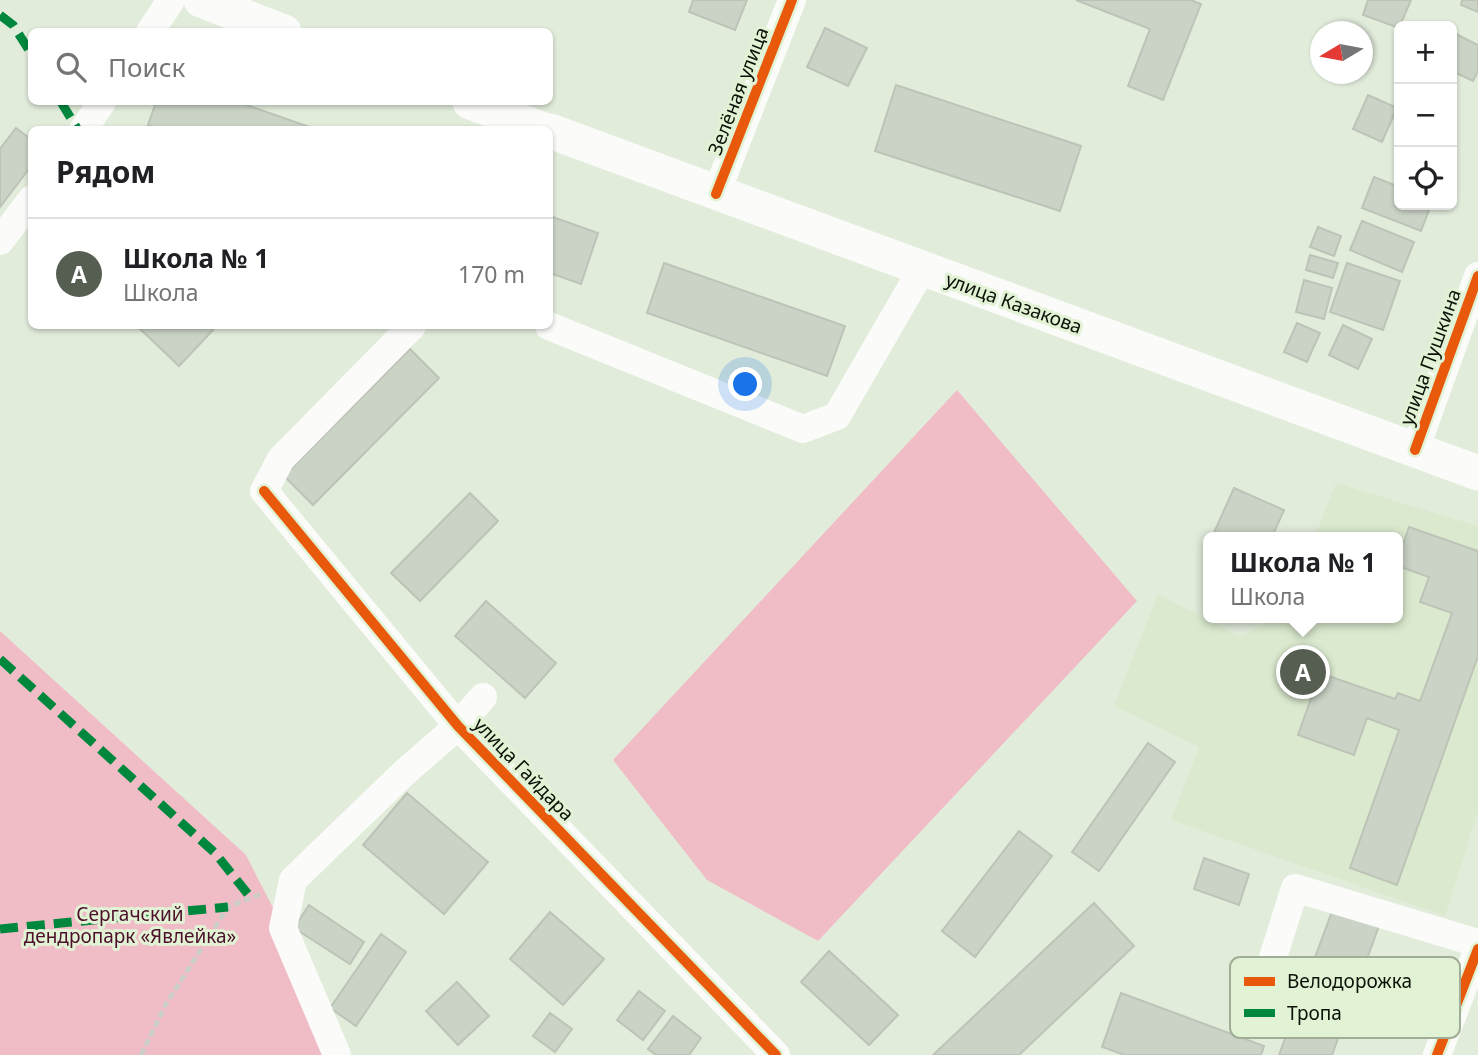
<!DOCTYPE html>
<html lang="ru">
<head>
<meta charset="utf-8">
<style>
	body { margin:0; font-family:"Noto Sans",sans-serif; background:#f2f2f2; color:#202124 }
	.controls { position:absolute; right:21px; top:21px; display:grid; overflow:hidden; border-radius:10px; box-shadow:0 2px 5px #0004 }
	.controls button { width:63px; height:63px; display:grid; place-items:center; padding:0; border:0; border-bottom:2px solid #e0e0e0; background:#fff; color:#202124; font:35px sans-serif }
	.compass { position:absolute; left:1310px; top:21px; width:63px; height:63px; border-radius:50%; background:#fff; box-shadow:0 2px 5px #0004; rotate:260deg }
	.you { position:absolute; left:746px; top:385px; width:24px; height:24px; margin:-18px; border:5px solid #fff; border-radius:50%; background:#1a73e8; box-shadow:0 0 0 10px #1a73e833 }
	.badge { display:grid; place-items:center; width:46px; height:46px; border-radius:50%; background:#565e51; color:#fff; font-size:23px; font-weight:700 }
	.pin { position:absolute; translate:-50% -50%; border:4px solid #fff; box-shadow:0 2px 7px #0006 }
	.popup { position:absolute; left:1203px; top:532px; width:200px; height:91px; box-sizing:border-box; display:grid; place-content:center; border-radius:10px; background:#fff; filter:drop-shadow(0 2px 5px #0005); font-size:23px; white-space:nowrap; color:#757577 }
	.popup b { font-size:26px; color:#202124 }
	.popup::after { content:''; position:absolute; left:50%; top:100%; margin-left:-14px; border:14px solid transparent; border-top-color:#fff }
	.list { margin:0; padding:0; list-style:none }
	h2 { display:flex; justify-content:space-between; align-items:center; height:91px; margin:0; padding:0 28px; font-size:30px }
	h2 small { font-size:23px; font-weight:400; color:#757577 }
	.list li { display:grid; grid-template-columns:46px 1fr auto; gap:21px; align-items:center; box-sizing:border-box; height:112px; padding:0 28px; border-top:2px solid #e0e0e0 }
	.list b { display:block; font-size:26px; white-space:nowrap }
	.list p { margin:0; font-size:23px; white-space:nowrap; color:#757577 }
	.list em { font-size:23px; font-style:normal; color:#757577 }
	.icon { flex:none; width:38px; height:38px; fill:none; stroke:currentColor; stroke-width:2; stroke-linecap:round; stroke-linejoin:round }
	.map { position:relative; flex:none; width:1478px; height:1055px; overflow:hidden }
	.search { position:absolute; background:#fff; box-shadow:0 2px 5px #0004; left:28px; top:28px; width:525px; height:77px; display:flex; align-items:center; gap:18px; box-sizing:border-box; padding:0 24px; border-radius:10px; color:#757577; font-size:26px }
	.panel { position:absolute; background:#fff; box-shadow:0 2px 5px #0004; left:28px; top:126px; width:525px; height:203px; border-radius:10px }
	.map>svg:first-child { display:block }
	.built { fill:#dbeacf }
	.green { fill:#f0bdc7 }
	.building { fill:#cbd3c6; stroke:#bdc4b7; stroke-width:2 }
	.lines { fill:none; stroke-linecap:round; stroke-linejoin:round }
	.path { stroke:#cacdc8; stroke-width:4.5; stroke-dasharray:7 3.5; stroke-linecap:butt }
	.minor { stroke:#fbfcfa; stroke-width:28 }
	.major { stroke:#fbfcfa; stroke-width:35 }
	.quiet { stroke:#00873e; stroke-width:9; stroke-dasharray:18 9; stroke-linecap:butt }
	.cycleway-casing { stroke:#e1f2d5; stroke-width:15 }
	.cycleway { stroke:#e8590c; stroke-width:10 }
	.labels { text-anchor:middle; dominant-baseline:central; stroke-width:6; stroke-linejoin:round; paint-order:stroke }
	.street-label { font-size:19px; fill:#0b1107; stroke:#e1f2d5 }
	.park-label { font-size:19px; fill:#4d102a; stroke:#e1f2d5 }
	.key { fill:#e1f2d5; stroke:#a1ae97; stroke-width:2 }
	.key-label { font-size:19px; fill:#0b1107 }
</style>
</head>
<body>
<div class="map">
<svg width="1478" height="1055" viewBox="0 0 1478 1055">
	<rect width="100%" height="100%" fill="#e2ecdb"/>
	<path class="built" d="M1336 483 1478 526V812L1445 916 1171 820 1199 747 1114 706 1158 594 1240 637 1277 618H1398V537H1315Z"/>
	<g class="green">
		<path d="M957 390 1137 601 818 941 707 880 613 760Z"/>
		<path d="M0 631 246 855 348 1055H0Z"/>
	</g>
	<g class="building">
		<path d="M693 0H747L735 30 689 12Z"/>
		<path d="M1076 0H1191L1201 4 1163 100 1128 86 1150 29Z"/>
		<path d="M1368 0H1411L1399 28 1363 15Z"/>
		<path d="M1462 0H1478V12L1461 5Z"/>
		<path d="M825 28 867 48 848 86 807 67Z"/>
		<path d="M1452 32 1478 45V71L1473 81 1452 71Z"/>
		<path d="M896 85 1081 146 1060 211 875 151Z"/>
		<path d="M1368 95 1397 108 1382 142 1353 129Z"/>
		<path d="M156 102H238L318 130H160L148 125Z"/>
		<path d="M16 128 32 140V165L0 207V149Z"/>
		<path d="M1374 177 1399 187V205H1431L1421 231 1362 208Z"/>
		<path d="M550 216 598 233 581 284 550 273Z"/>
		<path d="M1362 221 1414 242 1402 272 1350 250Z"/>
		<path d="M1318 227 1341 236 1334 256 1310 247Z"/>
		<path d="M1310 255 1338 263 1333 278 1306 270Z"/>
		<path d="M664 263 845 326 827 376 647 313Z"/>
		<path d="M1347 263 1400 281 1383 330 1330 312Z"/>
		<path d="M1304 280 1332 288 1324 319 1296 312Z"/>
		<path d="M1297 323 1320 333 1307 362 1284 352Z"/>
		<path d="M1343 325 1372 339 1358 369 1329 355Z"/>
		<path d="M137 326H209L213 330 179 366Z"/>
		<path d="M410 349 439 378 313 505 284 476Z"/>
		<path d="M1234 488 1284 510 1272 537H1212Z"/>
		<path d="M470 493 498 521 420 601 391 573Z"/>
		<path d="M1409 527 1478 551V656L1397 885 1350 868 1399 730 1367 718 1354 755 1298 735 1320 673 1395 699 1398 693 1420 701 1452 613 1420 602 1429 577 1398 566V559Z"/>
		<path d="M486 601 556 663 525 698 455 636Z"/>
		<path d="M1148 743 1175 762 1099 871 1072 852Z"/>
		<path d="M407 793 488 862 444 914 363 845Z"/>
		<path d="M1019 831 1052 856 975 957 942 931Z"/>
		<path d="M1204 858 1249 874 1239 905 1194 889Z"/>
		<path d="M1094 903 1134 946 1019 1055H933Z"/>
		<path d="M309 905 364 942 350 964 294 928Z"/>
		<path d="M1334 906 1380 923 1332 1055H1279Z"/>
		<path d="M550 912 604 959 563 1005 510 959Z"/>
		<path d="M381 934 406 952 356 1026 330 1008Z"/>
		<path d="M829 951 898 1015 869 1045 801 982Z"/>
		<path d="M457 982 489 1016 458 1045 426 1011Z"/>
		<path d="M639 991 665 1011 643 1040 617 1020Z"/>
		<path d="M1121 993 1264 1046 1261 1055H1125L1102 1047Z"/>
		<path d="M550 1013 572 1029 555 1052 533 1036Z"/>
		<path d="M673 1016 701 1038 689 1055H656L648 1049Z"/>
	</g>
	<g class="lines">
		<path class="path" d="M141 1055 166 1004 228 907 263 893"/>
		<g class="minor">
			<path d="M150 32 171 0"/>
			<path d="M83 130 102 102"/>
			<path d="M716 194 792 0"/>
			<path d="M0 241 32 199"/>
			<path d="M412 326 281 459 264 491 458 726 776 1055"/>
			<path d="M549 326 803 429 837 416 922 269"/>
			<path d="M1415 450 1478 276"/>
			<path d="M1257 1008 1295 888 1478 943"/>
			<path d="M337 1055 283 928 293 880 405 772 458 726 483 697"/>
			<path d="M1437 1055 1478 949"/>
		</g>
		<g class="major">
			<path d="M201 0 284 32"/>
			<path d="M470 102 544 130"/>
			<path d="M550 131 1478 473"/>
		</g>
		<g class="quiet">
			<path d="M0 15 13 25 32 55"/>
			<path d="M61 102 78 130"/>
			<path d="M0 659 215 853 251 898"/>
			<path d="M0 929 228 907"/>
		</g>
		<g class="cycleway-casing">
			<g id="cycleway">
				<path d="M716 194 792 0"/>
				<path d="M1415 450 1478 276"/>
				<path d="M264 491 458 726 776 1055"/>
				<path d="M1437 1055 1478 949"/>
			</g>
		</g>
		<use href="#cycleway" class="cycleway"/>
	</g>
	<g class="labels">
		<g class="street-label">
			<text transform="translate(738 91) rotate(-69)">Зелёная улица</text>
			<text transform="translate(1014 303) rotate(20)">улица Казакова</text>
			<text transform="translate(1430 357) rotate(-70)">улица Пушкина</text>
			<text transform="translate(524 769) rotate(46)">улица Гайдара</text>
		</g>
		<g class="park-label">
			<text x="130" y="914">Сергачский<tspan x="130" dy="22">дендропарк «Явлейка»</tspan></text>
		</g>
	</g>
	<rect x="1230" y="957" width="230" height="81" rx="10" class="key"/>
	<rect x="1244" y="977" width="31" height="9" fill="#e8590c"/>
	<rect x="1244" y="1009" width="31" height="8" fill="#00873e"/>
	<g class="key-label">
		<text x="1287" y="988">Велодорожка</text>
		<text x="1287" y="1020">Тропа</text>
	</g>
</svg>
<div class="controls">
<button>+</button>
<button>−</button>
<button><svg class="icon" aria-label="locate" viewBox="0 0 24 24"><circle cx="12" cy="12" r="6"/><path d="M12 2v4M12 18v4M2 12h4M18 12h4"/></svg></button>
</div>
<svg class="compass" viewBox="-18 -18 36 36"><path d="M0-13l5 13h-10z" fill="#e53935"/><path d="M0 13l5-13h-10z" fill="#757577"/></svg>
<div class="you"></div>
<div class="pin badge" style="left:1303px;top:672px">A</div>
<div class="popup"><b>Школа № 1</b>Школа</div>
<div class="search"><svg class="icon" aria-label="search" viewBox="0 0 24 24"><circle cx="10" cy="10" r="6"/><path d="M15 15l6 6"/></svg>Поиск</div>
<section class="panel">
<h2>Рядом<small></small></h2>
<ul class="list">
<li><span class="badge">A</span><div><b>Школа № 1</b><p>Школа</p></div><em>170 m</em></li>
</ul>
</section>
</div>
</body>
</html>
